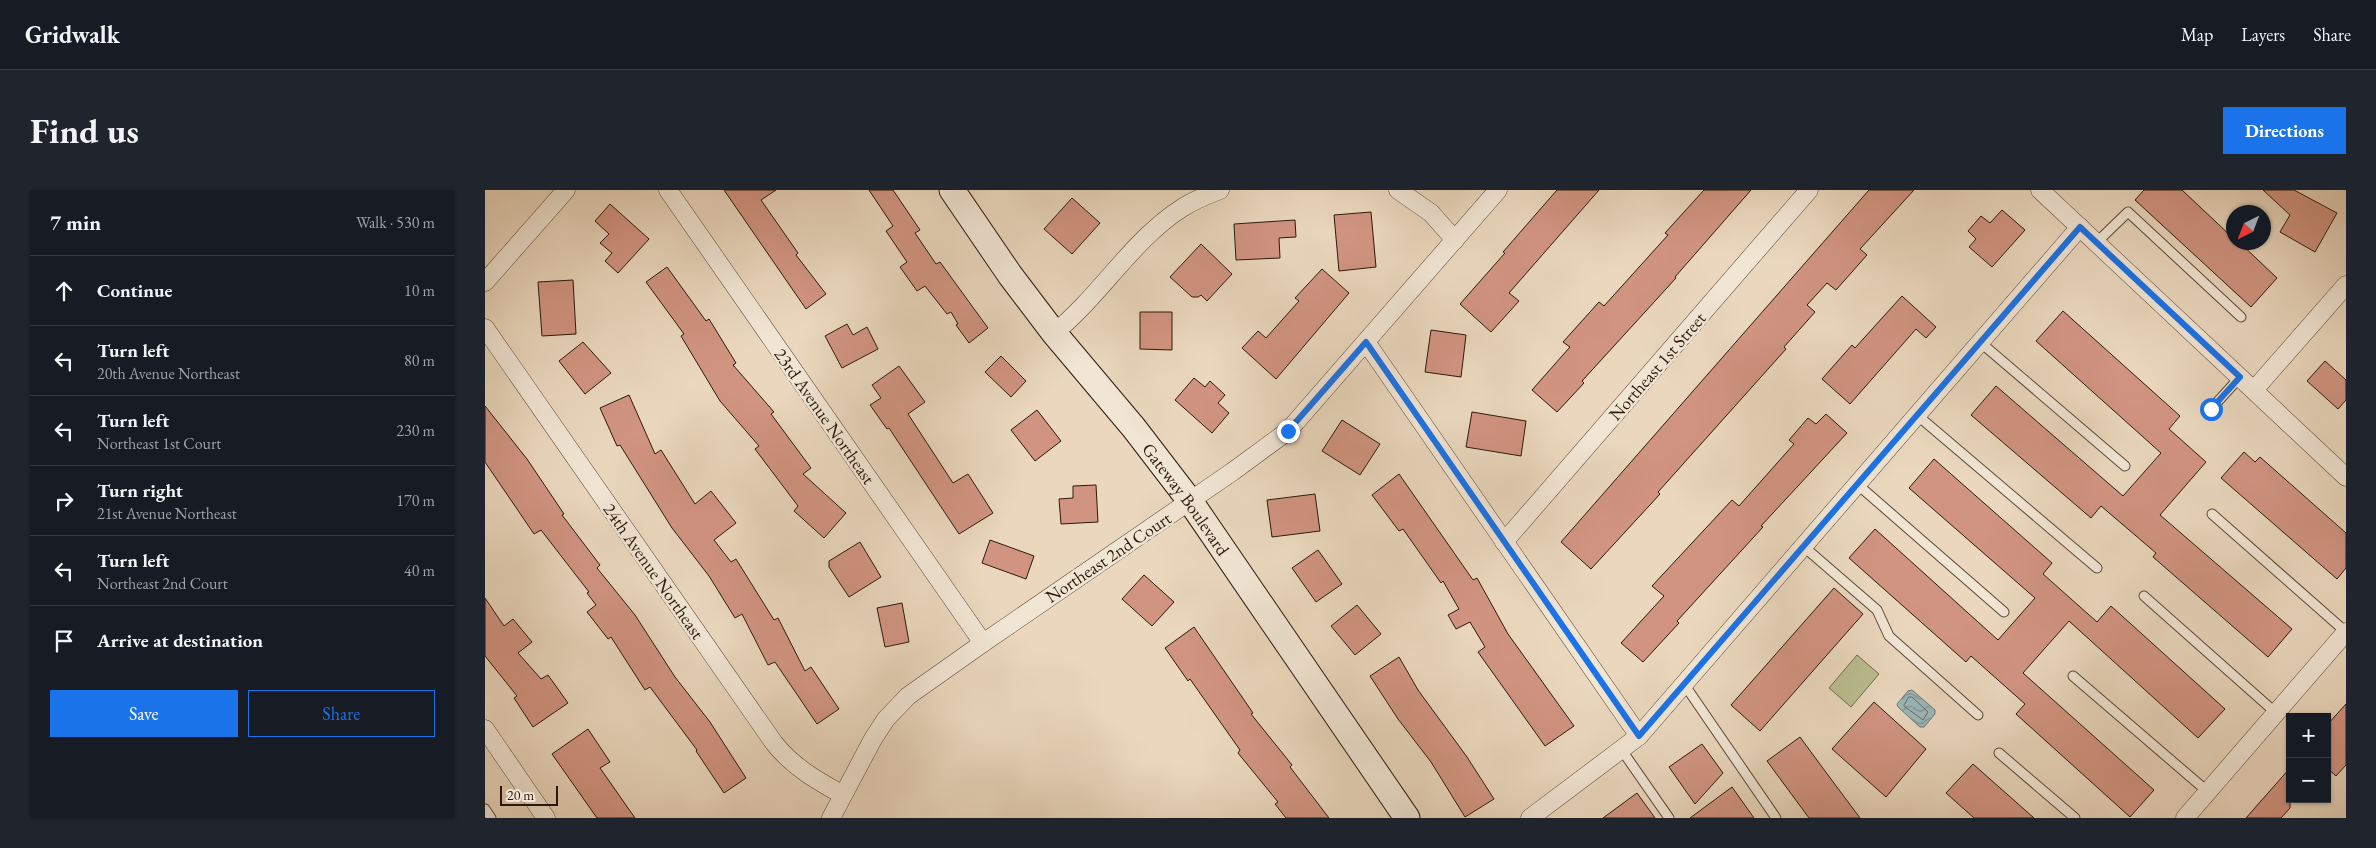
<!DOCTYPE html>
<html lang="en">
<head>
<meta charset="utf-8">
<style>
	body { margin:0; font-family:"EB Garamond",serif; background:#20242c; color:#f1f3f6 }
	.controls { position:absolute; right:15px; bottom:15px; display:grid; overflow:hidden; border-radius:0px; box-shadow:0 1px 4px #0004 }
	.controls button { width:45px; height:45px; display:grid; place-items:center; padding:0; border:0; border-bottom:1px solid #363941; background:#171b24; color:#f1f3f6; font:25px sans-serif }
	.compass { position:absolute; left:1741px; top:15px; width:45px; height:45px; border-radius:50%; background:#171b24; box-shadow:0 1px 4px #0004; rotate:222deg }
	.scale { position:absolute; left:15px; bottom:12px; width:58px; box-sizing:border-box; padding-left:5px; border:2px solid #2c190b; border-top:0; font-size:14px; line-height:18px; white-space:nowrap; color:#2c190b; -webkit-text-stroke:4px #f1e5d4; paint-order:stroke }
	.stop { position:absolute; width:15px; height:15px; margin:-11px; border:4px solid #1a73e8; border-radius:50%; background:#fff }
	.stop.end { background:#1a73e8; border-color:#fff; box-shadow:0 1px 5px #0008 }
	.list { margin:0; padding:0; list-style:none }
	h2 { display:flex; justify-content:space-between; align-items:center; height:65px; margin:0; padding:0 20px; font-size:21px }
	h2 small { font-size:16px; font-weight:400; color:#9ea1a6 }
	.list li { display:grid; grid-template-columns:32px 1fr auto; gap:15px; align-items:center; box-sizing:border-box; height:70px; padding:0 20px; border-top:1px solid #363941 }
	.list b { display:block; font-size:19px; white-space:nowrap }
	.list p { margin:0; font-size:16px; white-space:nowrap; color:#9ea1a6 }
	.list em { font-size:16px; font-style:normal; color:#9ea1a6 }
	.actions { display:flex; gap:10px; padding:15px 20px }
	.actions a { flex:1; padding:11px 0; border:1px solid #1a73e8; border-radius:0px; text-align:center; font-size:18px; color:#1a73e8 }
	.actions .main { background:#1a73e8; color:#fff }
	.icon { flex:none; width:28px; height:28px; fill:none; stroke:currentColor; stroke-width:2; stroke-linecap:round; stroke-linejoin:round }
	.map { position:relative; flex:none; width:1861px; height:628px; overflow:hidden; border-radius:0px }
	header { display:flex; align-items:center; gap:30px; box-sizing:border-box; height:70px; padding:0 25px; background:#171b24; border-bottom:1px solid #363941 }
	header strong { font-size:24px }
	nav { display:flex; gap:28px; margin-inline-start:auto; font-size:18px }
	.intro { display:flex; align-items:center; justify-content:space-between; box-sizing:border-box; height:120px; padding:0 30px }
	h1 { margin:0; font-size:35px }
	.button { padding:12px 22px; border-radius:0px; background:#1a73e8; color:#fff; font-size:18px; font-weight:700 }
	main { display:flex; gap:30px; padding:0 30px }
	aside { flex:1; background:#171b24; border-radius:0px; box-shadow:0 1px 4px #0004 }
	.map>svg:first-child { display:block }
	.green { fill:#babd8f; stroke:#736b4d }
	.water { fill:url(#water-waves); stroke:#6f7874 }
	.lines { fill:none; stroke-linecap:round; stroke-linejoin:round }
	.shore { stroke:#646862; stroke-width:1 }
	.building { fill:#d19481; stroke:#2c190b }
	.service-casing { stroke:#5c4838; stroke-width:11 }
	.minor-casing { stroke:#5c4838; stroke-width:19 }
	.secondary-casing { stroke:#2c190b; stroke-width:27 }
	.service { stroke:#f1e5d4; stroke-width:9 }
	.minor { stroke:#f1e5d4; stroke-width:18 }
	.secondary { stroke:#f1e5d4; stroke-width:25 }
	.route { stroke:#1a73e8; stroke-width:6 }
	.labels { text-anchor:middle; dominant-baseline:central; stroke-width:5; stroke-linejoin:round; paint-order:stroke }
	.street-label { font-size:18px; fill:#2c190b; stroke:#f1e5d4 }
</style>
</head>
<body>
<header>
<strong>Gridwalk</strong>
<nav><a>Map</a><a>Layers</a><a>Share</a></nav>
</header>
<div class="intro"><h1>Find us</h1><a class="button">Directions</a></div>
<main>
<aside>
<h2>7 min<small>Walk · 530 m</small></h2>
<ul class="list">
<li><svg class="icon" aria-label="ahead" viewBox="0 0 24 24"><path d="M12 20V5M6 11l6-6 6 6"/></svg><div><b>Continue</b></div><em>10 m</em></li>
<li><svg class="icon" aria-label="left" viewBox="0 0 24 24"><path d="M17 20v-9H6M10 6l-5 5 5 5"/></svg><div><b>Turn left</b><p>20th Avenue Northeast</p></div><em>80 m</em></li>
<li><svg class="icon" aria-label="left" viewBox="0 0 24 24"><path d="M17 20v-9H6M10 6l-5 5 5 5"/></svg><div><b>Turn left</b><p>Northeast 1st Court</p></div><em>230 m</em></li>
<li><svg class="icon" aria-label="right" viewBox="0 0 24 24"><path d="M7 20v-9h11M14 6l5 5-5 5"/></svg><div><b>Turn right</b><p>21st Avenue Northeast</p></div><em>170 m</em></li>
<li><svg class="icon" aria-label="left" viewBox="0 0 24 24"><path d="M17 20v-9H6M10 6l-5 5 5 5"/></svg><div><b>Turn left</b><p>Northeast 2nd Court</p></div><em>40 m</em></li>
<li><svg class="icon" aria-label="arrive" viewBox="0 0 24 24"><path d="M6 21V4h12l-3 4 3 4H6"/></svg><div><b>Arrive at destination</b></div></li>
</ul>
<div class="actions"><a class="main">Save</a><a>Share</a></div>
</aside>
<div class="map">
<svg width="1861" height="628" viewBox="0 0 1861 628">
	<defs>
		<pattern id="water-waves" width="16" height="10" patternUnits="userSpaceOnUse" patternTransform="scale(1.25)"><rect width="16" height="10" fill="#9bb7ba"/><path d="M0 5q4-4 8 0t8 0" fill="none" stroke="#7f9495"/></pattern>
	</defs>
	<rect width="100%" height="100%" fill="#ead7bd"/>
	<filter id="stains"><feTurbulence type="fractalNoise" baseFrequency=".004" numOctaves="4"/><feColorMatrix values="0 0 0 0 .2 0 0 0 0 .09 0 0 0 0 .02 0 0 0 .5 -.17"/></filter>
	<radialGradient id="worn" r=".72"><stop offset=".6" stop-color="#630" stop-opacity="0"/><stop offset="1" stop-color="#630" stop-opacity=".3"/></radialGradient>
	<path class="green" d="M1372 465 1394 484 1366 517 1344 498Z"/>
	<path class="water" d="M1427 500 1450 520V524L1439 537H1435L1413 517 1412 514 1423 501Z"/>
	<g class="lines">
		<path class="shore" d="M1424 507H1427L1443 522 1438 530 1419 516Z"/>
	</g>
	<g class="building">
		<path d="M239 0H291L276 10 313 63 311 65 341 104 321 119Z"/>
		<path d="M384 0H408L435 40 430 43 451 74 455 72 503 138 484 153 471 135 473 134 466 122 462 124 440 96 432 101 415 77 422 72 401 41 408 36Z"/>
		<path d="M1072 0H1114L1024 103 1034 111 1006 142 975 114 1020 63 1018 62Z"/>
		<path d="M1219 0H1266L1190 87 1191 88 1097 191 1099 193 1072 222 1047 200 1085 157 1078 152 1114 112 1119 116 1183 45 1180 43Z"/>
		<path d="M1384 0H1429L1375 59 1382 65 1351 100 1342 93 1322 115 1330 122 1299 157 1301 159 1173 302 1175 304 1106 379 1076 352Z"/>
		<path d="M1659 0H1697L1748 48V52H1754L1792 88 1766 117 1650 10Z"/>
		<path d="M1778 0H1809L1852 23 1830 62 1795 42 1805 25Z"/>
		<path d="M587 8 615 33 587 64 559 39Z"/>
		<path d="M125 14 164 49 133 83 120 71 127 63 115 53 124 44 110 31Z"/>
		<path d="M1517 20 1540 40 1507 77 1484 57 1491 49 1483 41 1496 26 1505 33Z"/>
		<path d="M886 22 891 77 854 81 849 25Z"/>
		<path d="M810 30 811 47 794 48 795 68 751 70 749 34Z"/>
		<path d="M716 54 747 84 722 111 716 105 713 107H707L685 87Z"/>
		<path d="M182 77 221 131 224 129 251 173 248 175 289 222 286 224 326 278 318 284 361 323 339 348 309 321 313 316 270 259 274 256 235 211 196 146 199 144 161 92Z"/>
		<path d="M837 79 864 103 791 189 757 158 773 141 781 148 814 111 810 108Z"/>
		<path d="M88 90 91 144 57 146 53 92Z"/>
		<path d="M1417 106 1451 137 1441 148 1431 139 1365 214 1337 189 1367 155 1370 158Z"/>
		<path d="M1578 121 1695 226 1684 239 1721 272 1675 325 1807 439 1783 467 1668 367 1671 363 1616 316 1606 328 1486 225 1511 196 1638 306 1676 263 1551 151Z"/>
		<path d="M655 122H687V160L655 159Z"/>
		<path d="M362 134 368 145 382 137 393 159 357 178 340 146Z"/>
		<path d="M946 140 981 145 976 187 940 182Z"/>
		<path d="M98 152 126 183 100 204 74 171Z"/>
		<path d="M516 166 541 191 526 207 500 182Z"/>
		<path d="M1840 171 1861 190V210L1853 219 1822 191Z"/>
		<path d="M414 176 440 212 423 224 468 293 483 284 508 323 474 344 404 238 402 239 385 215 396 208 387 195Z"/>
		<path d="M709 188 720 197 725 191 740 205 733 213 744 223 727 243 690 210Z"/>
		<path d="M144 205 170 264 176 260 210 314 226 301 251 333 229 350 246 372 251 369 289 430 293 428 320 481 326 477 354 519 332 534 290 472 283 475 257 424 250 428 224 386 187 338 135 255 132 256 115 218Z"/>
		<path d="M0 216 42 269 79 324 77 325 115 375 112 378 150 425 190 487 225 532 261 588 239 603 211 561 212 560 165 497 160 500 126 447 123 449 102 422 111 415 102 403 104 402 56 340 49 344 0 272Z"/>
		<path d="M552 220 576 251 550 271 526 240Z"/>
		<path d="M987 222 1041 231 1036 266 981 257Z"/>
		<path d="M1341 224 1362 243 1276 336 1278 337 1192 431 1194 433 1158 472 1136 453 1179 406 1167 396 1247 310 1254 316 1309 254 1304 250 1323 228 1331 234Z"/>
		<path d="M857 230 895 254 875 285 837 261Z"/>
		<path d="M1759 262 1770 272 1775 267 1861 343V378L1852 389 1736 288Z"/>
		<path d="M1449 269 1567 373 1558 384 1612 432 1626 416 1740 519 1713 548 1584 431 1538 483 1669 600 1645 627 1531 524 1540 514 1486 466 1481 472 1364 368 1390 339 1513 450 1550 408 1424 298Z"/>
		<path d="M914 284 988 390 992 388 1023 444 1089 536 1060 556 993 462 1000 457 985 432 971 439 963 425 974 419 958 391 956 393 918 339 914 341 887 305Z"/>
		<path d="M611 295 613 332 576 334 574 309 588 308V296Z"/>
		<path d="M830 304 835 341 787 347 782 310Z"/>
		<path d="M505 350 549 366 541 389 497 373Z"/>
		<path d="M375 352 396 387 364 407 344 377V371Z"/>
		<path d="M833 360 857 394 831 412 807 378Z"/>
		<path d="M659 385 689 412 667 436 637 409Z"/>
		<path d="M1349 398 1378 424 1275 541 1246 515Z"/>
		<path d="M0 408 19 436 28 429 47 452 33 463 56 489 63 485 83 513 48 537 29 508 32 506 0 466Z"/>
		<path d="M417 413 424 452 400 457 392 418Z"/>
		<path d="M872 415 896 444 870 465 846 436Z"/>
		<path d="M709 437 768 523 766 524 807 575 805 577 844 628H801L790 614 793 612 753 563 755 560 705 489 703 491 680 458Z"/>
		<path d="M914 467 933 500 982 567 1009 609 980 627 946 572 913 529 885 486Z"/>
		<path d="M1389 512 1441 559 1401 607 1347 559Z"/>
		<path d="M1861 514V575L1851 586 1842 578V535Z"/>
		<path d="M103 539 125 572 115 578 150 628H112L67 564Z"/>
		<path d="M1315 547 1337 577 1375 628H1324L1282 571Z"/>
		<path d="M1217 554 1238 583 1210 614 1184 577Z"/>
		<path d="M1488 574 1549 628H1489L1461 603Z"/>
		<path d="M1805 578V618L1796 628H1761Z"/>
		<path d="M1247 597 1269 628H1205Z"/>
		<path d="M1152 603 1170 628H1118Z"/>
	</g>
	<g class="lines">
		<g class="service-casing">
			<g id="service">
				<path d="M1611 53 1643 22 1756 127"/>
				<path d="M1495 152 1640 276"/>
				<path d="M1726 219 1755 187"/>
				<path d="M1432 225 1612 378"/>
				<path d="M1372 294 1519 422"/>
				<path d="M1727 324 1861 442"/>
				<path d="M1318 356 1392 420 1404 446 1493 525"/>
				<path d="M1659 406 1791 523"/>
				<path d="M1588 486 1723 602"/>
				<path d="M1199 494 1291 628"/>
				<path d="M1136 559 1184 628"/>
				<path d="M1514 563 1590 628"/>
				<path d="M0 619 6 628"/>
			</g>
		</g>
		<g class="minor-casing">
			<g id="minor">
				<path d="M183 0 498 453"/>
				<path d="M913 0 946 23 970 50"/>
				<path d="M1555 0 1861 287"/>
				<path d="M0 92 81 0"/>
				<path d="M0 138 289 553C308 577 331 590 358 605"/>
				<path d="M569 143C615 106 648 49 697 18 709 10 722 5 735 0"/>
				<path d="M881 152 1154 546"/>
				<path d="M1769 200 1861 95"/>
				<path d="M1019 352 1324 0"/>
				<path d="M0 539 61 628"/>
				<path d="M346 628 388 549 401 529 423 506 498 453 747 282 803 241 1013 0"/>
				<path d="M1045 628 1154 546 1595 37"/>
				<path d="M1700 628 1861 442"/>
			</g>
		</g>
		<g class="secondary-casing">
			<g id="secondary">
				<path id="s1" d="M467 0 525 85 569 143 649 238 705 311 922 628"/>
			</g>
		</g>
		<use href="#service" class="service"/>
		<use href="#minor" class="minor"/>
		<use href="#secondary" class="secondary"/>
	</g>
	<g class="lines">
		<path class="route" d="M803 241 881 152 1154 546 1595 37 1755 187 1726 219"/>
	</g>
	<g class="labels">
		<g class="street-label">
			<text transform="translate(1172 176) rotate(-49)">Northeast 1st Street</text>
			<text transform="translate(340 226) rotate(55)">23rd Avenue Northeast</text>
			<text stroke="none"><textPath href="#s1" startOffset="388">Gateway Boulevard</textPath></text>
			<text transform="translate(623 367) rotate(-34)">Northeast 2nd Court</text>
			<text transform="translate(169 381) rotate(55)">24th Avenue Northeast</text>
		</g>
	</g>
	<rect width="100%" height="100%" filter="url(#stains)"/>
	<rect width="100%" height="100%" fill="url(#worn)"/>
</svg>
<div class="controls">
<button>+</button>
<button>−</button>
</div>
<svg class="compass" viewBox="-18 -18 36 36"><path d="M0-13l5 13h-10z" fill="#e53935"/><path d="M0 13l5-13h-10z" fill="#9ea1a6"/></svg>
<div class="scale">20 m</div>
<div class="stop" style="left:1726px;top:219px"></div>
<div class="stop end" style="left:803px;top:241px"></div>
</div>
</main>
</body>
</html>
